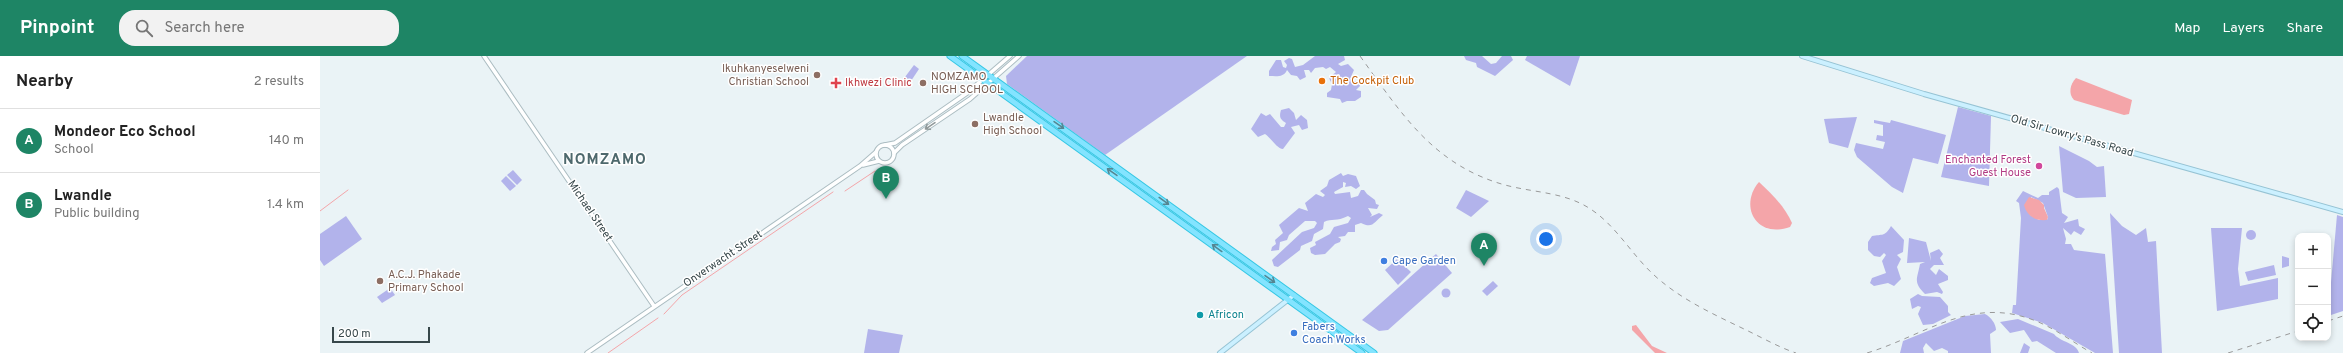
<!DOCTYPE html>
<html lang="en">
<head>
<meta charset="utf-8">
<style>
	body { margin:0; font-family:Overpass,sans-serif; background:#f2f2f2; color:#222 }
	.controls { position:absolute; right:12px; bottom:12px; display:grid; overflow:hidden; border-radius:8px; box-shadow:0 2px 6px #0003 }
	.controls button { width:36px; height:36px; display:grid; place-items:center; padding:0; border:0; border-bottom:1px solid #e0e0e0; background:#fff; color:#222; font:20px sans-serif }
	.scale { position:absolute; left:12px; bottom:10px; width:98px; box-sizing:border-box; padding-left:4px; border:2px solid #37474a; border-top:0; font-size:11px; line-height:14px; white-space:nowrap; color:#37474a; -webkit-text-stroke:3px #fff; paint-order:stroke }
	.you { position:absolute; left:1226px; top:183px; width:14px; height:14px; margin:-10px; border:3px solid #fff; border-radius:50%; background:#1a73e8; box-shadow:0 0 0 6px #1a73e833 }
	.badge { display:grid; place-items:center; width:26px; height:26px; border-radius:50%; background:#1e8565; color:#fff; font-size:13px; font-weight:700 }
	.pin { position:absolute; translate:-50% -33px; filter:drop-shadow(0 1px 2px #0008) }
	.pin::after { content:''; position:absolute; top:21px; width:14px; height:12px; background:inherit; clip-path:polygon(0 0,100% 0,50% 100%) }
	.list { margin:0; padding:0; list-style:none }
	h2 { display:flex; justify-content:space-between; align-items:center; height:52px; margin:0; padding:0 16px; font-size:17px }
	h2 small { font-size:13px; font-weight:400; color:#767676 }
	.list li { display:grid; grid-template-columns:26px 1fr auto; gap:12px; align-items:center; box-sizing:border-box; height:64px; padding:0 16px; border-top:1px solid #e0e0e0 }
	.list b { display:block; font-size:15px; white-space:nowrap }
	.list p { margin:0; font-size:13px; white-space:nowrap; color:#767676 }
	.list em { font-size:13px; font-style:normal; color:#767676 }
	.icon { flex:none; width:22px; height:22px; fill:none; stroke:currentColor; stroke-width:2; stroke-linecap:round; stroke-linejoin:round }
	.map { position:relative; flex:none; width:2023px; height:297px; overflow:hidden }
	header { display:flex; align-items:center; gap:24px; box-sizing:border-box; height:56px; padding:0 20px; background:#1e8565; color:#fff }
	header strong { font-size:19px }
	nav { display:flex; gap:22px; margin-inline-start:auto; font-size:14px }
	.search { width:280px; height:36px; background:#f2f2f2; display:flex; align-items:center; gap:10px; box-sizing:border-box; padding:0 14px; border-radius:16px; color:#767676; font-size:15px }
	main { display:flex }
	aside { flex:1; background:#fff }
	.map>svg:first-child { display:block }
	.green { fill:#b2b3eb; fill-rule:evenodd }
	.water { fill:#f4a5a9 }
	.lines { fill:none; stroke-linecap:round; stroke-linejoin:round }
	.stream { stroke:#f4a5a9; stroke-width:1 }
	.tertiary-casing { stroke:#acbdc2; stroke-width:5.5 }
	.secondary-casing { stroke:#96c3d4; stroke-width:6 }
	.trunk-casing { stroke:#35c7e4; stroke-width:7 }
	.tertiary { stroke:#fff; stroke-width:3.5 }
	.secondary { stroke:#cbf0ff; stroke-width:4 }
	.trunk { stroke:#83e4ff; stroke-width:5 }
	.rail { stroke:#999; stroke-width:1; stroke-dasharray:5 5; stroke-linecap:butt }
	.oneway { stroke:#558692 }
	.oneway2 { stroke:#919a9b }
	.education-dot { fill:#8d6e63; stroke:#fff; stroke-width:1.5 }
	.food-dot { fill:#e8710a; stroke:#fff; stroke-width:1.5 }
	.health-dot { fill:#e0444e; stroke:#fff; stroke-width:1.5 }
	.hotel-dot { fill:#d1479c; stroke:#fff; stroke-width:1.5 }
	.shop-dot { fill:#3f7fe0; stroke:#fff; stroke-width:1.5 }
	.culture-dot { fill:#0f9aa8; stroke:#fff; stroke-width:1.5 }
	.labels { text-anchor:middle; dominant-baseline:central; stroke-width:3; stroke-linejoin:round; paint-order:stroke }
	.education-label { font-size:11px; fill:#785e54; stroke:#fff; text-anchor:start }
	.food-label { font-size:11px; fill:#c56008; stroke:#fff; text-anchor:start }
	.health-label { font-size:11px; fill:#be3a42; stroke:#fff; text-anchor:start }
	.street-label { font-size:11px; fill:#37474a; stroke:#fff }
	.hotel-label { font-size:11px; fill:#b23c85; stroke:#fff; text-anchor:end }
	.shop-label { font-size:11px; fill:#366cbe; stroke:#fff; text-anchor:start }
	.culture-label { font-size:11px; fill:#0d838f; stroke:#fff; text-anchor:start }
	.district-label { font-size:15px; font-weight:bold; letter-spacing:1px; fill:#4e696d; stroke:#fff }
</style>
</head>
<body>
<header>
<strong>Pinpoint</strong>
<div class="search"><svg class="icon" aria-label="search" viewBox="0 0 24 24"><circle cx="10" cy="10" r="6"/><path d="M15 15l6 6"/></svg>Search here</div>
<nav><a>Map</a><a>Layers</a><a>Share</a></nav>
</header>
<main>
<aside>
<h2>Nearby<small>2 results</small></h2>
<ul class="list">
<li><span class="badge">A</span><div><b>Mondeor Eco School</b><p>School</p></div><em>140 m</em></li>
<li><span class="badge">B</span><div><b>Lwandle</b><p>Public building</p></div><em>1.4 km</em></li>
</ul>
</aside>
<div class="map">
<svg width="2023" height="297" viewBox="0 0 2023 297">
	<rect width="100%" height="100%" fill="#eaf3f6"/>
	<g class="green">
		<path d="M707 0H927L785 99 687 28 686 20Z"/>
		<path d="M995 0H1024L1025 4 1018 8 1021 10 1028 8 1034 14 1030 23 1033 25H1039L1040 30 1036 34 1041 35V41L1035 45H1027L1022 47 1020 43 1007 41V37L1011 34 1012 28 1009 22 1016 16 1010 11 1006 13 1003 11 995 12 991 17 989 14H984L986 21 980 24 977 20 971 19 967 14C964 22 955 20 949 20V15L956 4H961L963 11 966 12 967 9 964 5 969 2 972 3 975 11 983 9Z"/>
		<path d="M1144 0H1162L1171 8 1176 7 1182 0H1191L1193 4 1175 20 1157 11 1156 7 1146 4Z"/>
		<path d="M1207 0H1260L1250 30 1205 4Z"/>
		<path d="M594 9 599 13 591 25 585 21Z"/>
		<path d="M1638 51 1671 60 1669 130 1621 121Z"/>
		<path d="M969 52 974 57 976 64 981 59 987 64 988 72 982 74 979 69 971 71 975 77 963 93C957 93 951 82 945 78L938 81 931 73 941 57 946 60 950 58 961 71H964L966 67C960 63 959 61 961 54Z"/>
		<path d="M1537 61 1528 92 1509 87 1504 63Z"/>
		<path d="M1554 64 1570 67 1571 64 1626 79 1618 108 1593 102 1583 137 1572 131 1537 101 1534 94 1536 87 1563 93 1565 86 1556 84 1557 79 1563 80V69L1554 67Z"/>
		<path d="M1739 90 1769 105 1777 111 1784 110 1786 141 1756 142 1743 136Z"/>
		<path d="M193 114 202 124 197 129 187 119Z"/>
		<path d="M1021 117 1023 120 1028 118 1036 120 1040 130 1036 133 1031 130 1025 131 1026 127 1023 126V131L1014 136 1015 138 1030 136 1031 142 1038 140 1041 134H1044L1047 138 1055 144 1056 148 1059 149 1057 153 1048 152 1052 159 1050 161 1059 157 1063 159C1054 166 1053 173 1041 167L1035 169V176H1028L1025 180 1018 181 1021 183 1020 186 1015 188 1005 198 995 199 991 197 990 192 996 189 995 186 1010 178 1014 171 1028 167 1031 162 1028 160C1016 166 1012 162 1004 166L1003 173 994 178 992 185 981 190 980 194 958 211 954 210 952 204 982 176 994 172 997 167 995 165H985L969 179 967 184 960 186 959 194 951 195 952 191 956 188 955 184 963 177 959 169 979 152 988 155 985 147 996 138 1003 141 1005 139 1000 135 1007 130 1009 124Z"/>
		<path d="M186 120 196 130 190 135 181 125Z"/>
		<path d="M1737 131 1739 133 1742 157 1748 161 1744 167 1758 163 1759 170 1765 173 1761 179 1754 175 1751 179 1743 172 1746 183 1745 188H1751L1754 194 1785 198 1793 297H1775L1723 267 1692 257 1693 249H1696L1701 162 1699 147 1696 145 1703 135 1718 142 1722 139H1729V136ZM1711 141 1723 147 1728 161 1727 164H1719L1710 159Z"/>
		<path d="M1146 134 1169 145 1151 161 1136 152Z"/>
		<path d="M1790 157 1802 170 1816 179 1826 172 1828 186 1836 185 1842 297H1799Z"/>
		<path d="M2017 159 2023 161V255L2008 260Z"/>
		<path d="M26 160 42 183 4 210 0 204V178Z"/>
		<path d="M1571 170 1584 184 1583 196 1577 199 1581 203 1577 211 1581 223 1574 230 1568 227 1554 230 1550 227 1552 222 1566 217 1562 205 1566 199 1564 197 1560 201 1554 200 1548 194V186L1552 180C1562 178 1565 181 1571 170Z"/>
		<path d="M1891 172H1922L1918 213 1920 230 1958 222V243L1897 255Z"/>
		<circle cx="1931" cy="179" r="5"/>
		<path d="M1589 182 1606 186 1611 205 1610 197 1619 193 1623 198 1620 202 1624 209H1614L1610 213 1616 219 1619 213 1628 220V224L1618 228 1623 236 1622 238 1617 236 1605 238C1593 226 1597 224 1600 208L1605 206 1587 207Z"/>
		<path d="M1116 198 1132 217 1068 274 1059 275 1042 264Z"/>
		<path d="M1962 200 1969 202V210L1962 212Z"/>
		<path d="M1077 203 1091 216 1078 229 1065 214Z"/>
		<path d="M1954 209 1956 219 1928 225 1925 216Z"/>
		<path d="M1173 225 1178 230 1167 240 1162 235Z"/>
		<path d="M70 232 75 239 62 247 57 241Z"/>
		<circle cx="1126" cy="237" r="4.5"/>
		<path d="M1598 238 1602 240 1620 241 1628 250V256L1631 259 1613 268 1603 269 1598 258 1601 251 1598 250 1592 253 1590 243Z"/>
		<path d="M1665 258C1671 261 1676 268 1676 274L1670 278 1671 297H1628V295L1622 292 1614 295 1606 287 1603 292 1604 297H1580L1583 285 1645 260Z"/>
		<path d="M1698 263 1734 278C1740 286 1757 287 1759 297H1736L1717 285 1712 286 1704 274 1690 277 1680 266Z"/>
		<path d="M548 273 583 279 579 297H544Z"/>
		<path d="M1704 287 1710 291 1708 297H1700Z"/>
	</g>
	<g class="water">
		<path d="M1756 22 1812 44 1809 58 1804 59 1754 44C1748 38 1750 28 1756 22Z"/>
		<path d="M1439 126C1452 138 1465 151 1472 167L1470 171C1435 183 1419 149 1439 126Z"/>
		<path d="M1709 141 1719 144 1724 149V152L1728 161 1727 164C1715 165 1707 160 1704 149Z"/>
		<path d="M1316 269 1332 290 1347 297H1335L1312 274V270Z"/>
	</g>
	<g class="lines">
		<g class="stream">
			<path d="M525 135 555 115"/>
			<path d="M0 155 28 134"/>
			<path d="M344 258 362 239 513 136"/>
			<path d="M288 297 338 262"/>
		</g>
		<g class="tertiary-casing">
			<g id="tertiary">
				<path d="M164 0 334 250"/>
				<path d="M565 89 575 87 647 37 690 0"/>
				<circle cx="565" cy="98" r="9"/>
				<path d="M574 97 582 89 650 43 699 0"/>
				<path d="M543 109 559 105"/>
				<path d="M267 297 540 110 556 96"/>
			</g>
		</g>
		<g class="secondary-casing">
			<g id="secondary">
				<path d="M1482 0 1604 38 2023 156"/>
				<path d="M900 297 974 239"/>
			</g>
		</g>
		<g class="trunk-casing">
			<g id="trunk">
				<path d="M630 0 1042 297"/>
				<path d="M642 0 1054 297"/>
			</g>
		</g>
		<use href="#tertiary" class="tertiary"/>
		<use href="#secondary" class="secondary"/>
		<use href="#trunk" class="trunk"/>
		<g class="rail">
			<path d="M1040 0C1081 57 1113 109 1185 129 1215 137 1246 136 1272 154 1297 171 1312 199 1334 219 1360 243 1393 258 1424 273 1441 281 1458 291 1476 297"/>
			<path d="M2008 265 2023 260"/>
			<path d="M1547 297C1606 279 1651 239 1716 265 1736 273 1754 287 1772 297"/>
			<path d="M1908 297 1978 275"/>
		</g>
	</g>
	<defs><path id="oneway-shaft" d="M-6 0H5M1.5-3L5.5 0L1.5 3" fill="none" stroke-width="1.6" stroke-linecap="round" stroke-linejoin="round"/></defs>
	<g class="oneway">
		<use href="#oneway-shaft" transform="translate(739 69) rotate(35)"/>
		<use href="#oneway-shaft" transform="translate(792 116) rotate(-145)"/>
		<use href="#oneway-shaft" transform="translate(844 145) rotate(36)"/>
		<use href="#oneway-shaft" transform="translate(897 192) rotate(-144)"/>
		<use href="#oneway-shaft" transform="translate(950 223) rotate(35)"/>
	</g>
	<use class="oneway2" href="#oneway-shaft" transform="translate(610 70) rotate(146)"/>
	<g class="education-dot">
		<circle cx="497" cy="19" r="4"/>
		<circle cx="603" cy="27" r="4"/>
		<circle cx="655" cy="68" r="4"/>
		<circle cx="60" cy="225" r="4"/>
	</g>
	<circle class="food-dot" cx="1002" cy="25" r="4"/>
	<path class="health-dot" d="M514 21h4v4h4v4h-4v4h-4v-4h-4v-4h4z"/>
	<circle class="hotel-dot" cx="1719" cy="110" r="4"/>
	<g class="shop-dot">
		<circle cx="1064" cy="205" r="4"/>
		<circle cx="974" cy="277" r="4"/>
	</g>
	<circle class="culture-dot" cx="880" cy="259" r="4"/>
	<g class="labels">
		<g class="education-label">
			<text x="489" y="13" text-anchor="end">Ikuhkanyeselweni<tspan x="489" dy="13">Christian School</tspan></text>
			<text x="611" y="21">NOMZAMO<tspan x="611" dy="13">HIGH SCHOOL</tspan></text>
			<text x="663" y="62">Lwandle<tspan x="663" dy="13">High School</tspan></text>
			<text x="68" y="219">A.C.J. Phakade<tspan x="68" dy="13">Primary School</tspan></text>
		</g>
		<g class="food-label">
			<text x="1010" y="25">The Cockpit Club</text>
		</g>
		<g class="health-label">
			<text x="525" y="27">Ikhwezi Clinic</text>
		</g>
		<g class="street-label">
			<text transform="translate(1752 80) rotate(16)">Old Sir Lowry's Pass Road</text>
			<text transform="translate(270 155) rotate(56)">Michael Street</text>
			<text transform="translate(403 203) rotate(-34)">Onverwacht Street</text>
		</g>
		<g class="hotel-label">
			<text x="1711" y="104">Enchanted Forest<tspan x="1711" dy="13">Guest House</tspan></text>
		</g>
		<g class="shop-label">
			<text x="1072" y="205">Cape Garden</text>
			<text x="982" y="271">Fabers<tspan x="982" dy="13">Coach Works</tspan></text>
		</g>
		<g class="culture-label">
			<text x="888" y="259">Africon</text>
		</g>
		<g class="district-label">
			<text x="285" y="104">NOMZAMO</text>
		</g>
	</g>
</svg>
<div class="controls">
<button>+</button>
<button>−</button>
<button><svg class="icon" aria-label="locate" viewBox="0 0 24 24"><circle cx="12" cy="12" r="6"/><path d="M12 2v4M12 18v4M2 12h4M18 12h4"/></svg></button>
</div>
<div class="scale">200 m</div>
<div class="you"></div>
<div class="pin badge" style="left:1164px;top:210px">A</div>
<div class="pin badge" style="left:566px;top:143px">B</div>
</div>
</main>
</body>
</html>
